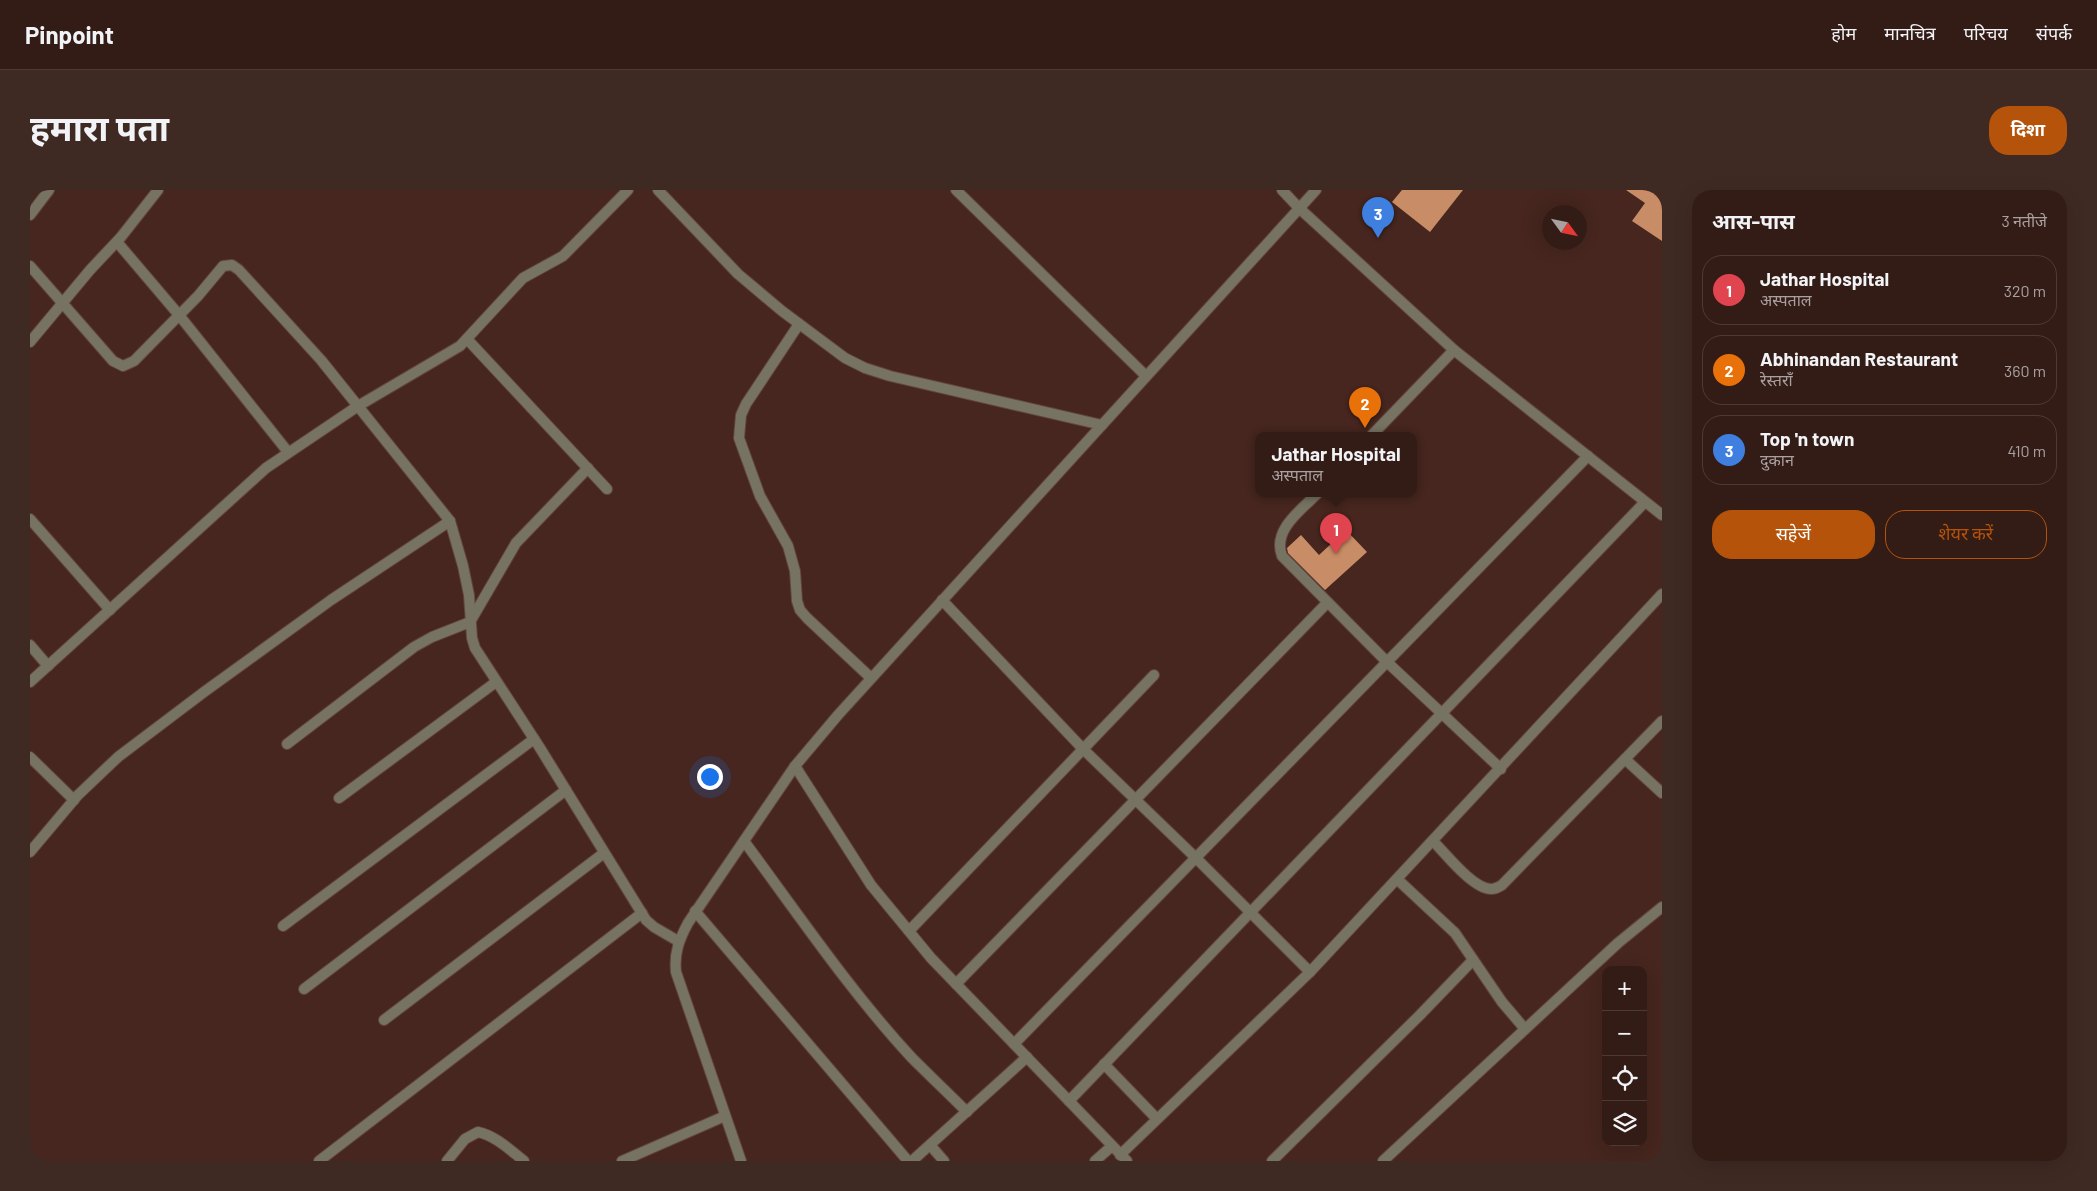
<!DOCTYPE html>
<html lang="hi">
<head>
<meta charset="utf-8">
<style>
	body { margin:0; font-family:Barlow,"Noto Sans Devanagari",sans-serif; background:#3f2923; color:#f1f3f6 }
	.controls { position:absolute; right:15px; bottom:15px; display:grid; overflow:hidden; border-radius:10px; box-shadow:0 5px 20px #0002 }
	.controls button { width:45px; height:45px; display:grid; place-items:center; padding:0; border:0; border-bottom:1px solid #4e3a35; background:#341c16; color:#f1f3f6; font:25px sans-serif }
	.compass { position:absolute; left:1512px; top:15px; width:45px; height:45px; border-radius:50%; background:#341c16; box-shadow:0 5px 20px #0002; rotate:123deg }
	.you { position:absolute; left:679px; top:586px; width:18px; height:18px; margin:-12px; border:4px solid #fff; border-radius:50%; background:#1a73e8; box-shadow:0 0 0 8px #1a73e833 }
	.badge { display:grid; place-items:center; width:32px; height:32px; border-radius:50%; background:#b45309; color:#fff; font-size:16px; font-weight:700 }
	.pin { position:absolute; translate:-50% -41px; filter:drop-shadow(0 1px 2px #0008) }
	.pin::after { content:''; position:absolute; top:26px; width:18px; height:15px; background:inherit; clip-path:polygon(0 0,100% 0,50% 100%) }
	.popup { position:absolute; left:1225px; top:242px; width:162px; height:65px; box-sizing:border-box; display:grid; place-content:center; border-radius:10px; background:#341c16; filter:drop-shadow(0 1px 4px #0005); font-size:16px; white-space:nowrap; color:#a9a1a1 }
	.popup b { font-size:19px; color:#f1f3f6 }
	.popup::after { content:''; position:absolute; left:50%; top:100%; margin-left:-10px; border:10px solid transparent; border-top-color:#341c16 }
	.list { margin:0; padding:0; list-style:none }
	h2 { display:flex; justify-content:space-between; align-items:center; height:65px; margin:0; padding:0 20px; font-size:21px }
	h2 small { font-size:16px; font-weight:400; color:#a9a1a1 }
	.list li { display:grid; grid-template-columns:32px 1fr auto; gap:15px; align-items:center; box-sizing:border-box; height:70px; margin:0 10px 10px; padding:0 10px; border:1px solid #4e3a35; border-radius:20px }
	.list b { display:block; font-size:19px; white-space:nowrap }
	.list p { margin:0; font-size:16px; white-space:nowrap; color:#a9a1a1 }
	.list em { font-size:16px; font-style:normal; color:#a9a1a1 }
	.actions { display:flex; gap:10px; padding:15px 20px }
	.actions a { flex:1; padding:11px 0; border:1px solid #b45309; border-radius:20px; text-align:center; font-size:18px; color:#b45309 }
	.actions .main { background:#b45309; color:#fff }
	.icon { flex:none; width:28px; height:28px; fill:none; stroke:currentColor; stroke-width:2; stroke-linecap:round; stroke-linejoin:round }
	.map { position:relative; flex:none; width:1632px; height:971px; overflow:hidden; border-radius:20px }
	header { display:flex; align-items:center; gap:30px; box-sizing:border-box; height:70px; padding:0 25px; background:#341c16; border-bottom:1px solid #4e3a35 }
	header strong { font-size:24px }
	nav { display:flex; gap:28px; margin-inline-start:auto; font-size:18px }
	.intro { display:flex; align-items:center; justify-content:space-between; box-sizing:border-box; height:120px; padding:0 30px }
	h1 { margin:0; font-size:35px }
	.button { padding:12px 22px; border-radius:20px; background:#b45309; color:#fff; font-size:18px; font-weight:700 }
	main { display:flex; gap:30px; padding:0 30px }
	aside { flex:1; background:#341c16; border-radius:20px; box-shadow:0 5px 20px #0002 }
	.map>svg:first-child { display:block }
	.building { fill:#c88d66 }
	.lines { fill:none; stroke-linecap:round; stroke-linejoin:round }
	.minor-casing { stroke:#63453d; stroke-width:12 }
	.tertiary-casing { stroke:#63453d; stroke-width:12 }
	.minor { stroke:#777363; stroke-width:10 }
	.tertiary { stroke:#777363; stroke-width:10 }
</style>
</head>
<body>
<header>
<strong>Pinpoint</strong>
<nav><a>होम</a><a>मानचित्र</a><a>परिचय</a><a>संपर्क</a></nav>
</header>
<div class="intro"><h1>हमारा पता</h1><a class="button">दिशा</a></div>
<main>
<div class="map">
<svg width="1632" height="971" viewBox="0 0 1632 971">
	<rect width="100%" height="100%" fill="#46261e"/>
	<g class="building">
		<path d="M1372 0H1433L1400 42 1362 12Z"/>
		<path d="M1596 0H1632V51L1602 31 1615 13Z"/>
		<path d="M1316 340 1337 362 1295 400 1258 363 1257 358 1271 345 1289 365Z"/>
	</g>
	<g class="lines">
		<g class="minor-casing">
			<g id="minor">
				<path d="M628 0 708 84 752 121 815 168 835 178 860 186 1072 235"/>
				<path d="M926 0 1116 186"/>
				<path d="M1252 0 1269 18 1424 160 1632 325"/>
				<path d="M0 25 19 0"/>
				<path d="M87 52 149 125 258 262"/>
				<path d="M0 76 83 171 93 176 104 171 168 106 193 76 202 75 209 80 291 170 420 331 433 376 439 405 442 448 445 458 510 558 616 730 624 737 648 751"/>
				<path d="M769 134 716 214 711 225 709 248 730 306 758 356 765 381 767 411 770 420 777 428 841 488"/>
				<path d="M437 149 577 299"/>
				<path d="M0 152 60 80 91 47 128 0"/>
				<path d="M1342 245 1424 160"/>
				<path d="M1288 303C1271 320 1242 340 1252 366L1357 472 1471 579"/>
				<path d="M0 329 80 420"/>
				<path d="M912 410 1053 559 1166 668 1280 782"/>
				<path d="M0 455 18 476"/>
				<path d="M0 492 236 278 328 216 430 156 493 88 533 66 598 0"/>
				<path d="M257 554 384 457 402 447 440 432 486 353 558 278"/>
				<path d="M0 567 44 610"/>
				<path d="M1595 569 1632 603"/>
				<path d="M765 576 841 695 901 768 1097 971"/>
				<path d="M309 608 466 492"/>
				<path d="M714 651C768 724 820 801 882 868 900 886 919 904 937 922"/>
				<path d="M1403 651C1416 664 1443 699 1461 699 1465 699 1469 697 1472 695L1632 531"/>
				<path d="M0 662 48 605 88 567 174 502 301 410 420 331"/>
				<path d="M1367 689 1425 743 1472 812 1495 839"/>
				<path d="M665 721 878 971"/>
				<path d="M253 736 504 549"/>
				<path d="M879 741 1124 485"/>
				<path d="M926 794 1297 413"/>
				<path d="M274 799 536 600"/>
				<path d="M354 830 574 663"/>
				<path d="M984 854 1558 266"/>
				<path d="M1074 874 1127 929"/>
				<path d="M1039 911 1615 312"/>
				<path d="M900 955 914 971"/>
				<path d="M1090 965 1280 782 1632 404"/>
				<path d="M289 971 612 723"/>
				<path d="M417 971 435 949 448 942C466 946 480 960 494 971"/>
				<path d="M592 971 695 926"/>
				<path d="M882 971 997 867"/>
				<path d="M1065 971 1082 956"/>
				<path d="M1242 971 1390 825 1443 770"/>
				<path d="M1353 971 1588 753 1632 717"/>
			</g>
		</g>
		<g class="tertiary-casing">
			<path id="tertiary" d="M711 971 646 782C644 763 649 750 658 733L765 576 808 525 1286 0"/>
		</g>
		<use href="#minor" class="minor"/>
		<use href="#tertiary" class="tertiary"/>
	</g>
</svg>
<div class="controls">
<button>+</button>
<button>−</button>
<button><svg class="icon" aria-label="locate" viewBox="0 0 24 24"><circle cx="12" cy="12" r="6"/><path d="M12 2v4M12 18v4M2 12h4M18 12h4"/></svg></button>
<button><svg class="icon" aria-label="layers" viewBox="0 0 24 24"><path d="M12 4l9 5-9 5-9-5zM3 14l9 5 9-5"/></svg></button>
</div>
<svg class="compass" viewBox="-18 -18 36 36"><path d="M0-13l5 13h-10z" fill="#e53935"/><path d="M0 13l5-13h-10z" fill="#a9a1a1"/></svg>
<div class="you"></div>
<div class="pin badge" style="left:1306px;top:364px;background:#e0444e">1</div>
<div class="popup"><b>Jathar Hospital</b>अस्पताल</div>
<div class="pin badge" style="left:1335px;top:238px;background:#e8710a">2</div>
<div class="pin badge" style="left:1348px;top:48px;background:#3f7fe0">3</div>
</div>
<aside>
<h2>आस-पास<small>3 नतीजे</small></h2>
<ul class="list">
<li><span class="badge" style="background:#e0444e">1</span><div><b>Jathar Hospital</b><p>अस्पताल</p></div><em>320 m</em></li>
<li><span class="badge" style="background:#e8710a">2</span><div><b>Abhinandan Restaurant</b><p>रेस्तराँ</p></div><em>360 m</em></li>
<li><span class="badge" style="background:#3f7fe0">3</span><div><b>Top 'n town</b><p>दुकान</p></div><em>410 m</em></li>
</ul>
<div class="actions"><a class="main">सहेजें</a><a>शेयर करें</a></div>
</aside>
</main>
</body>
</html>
